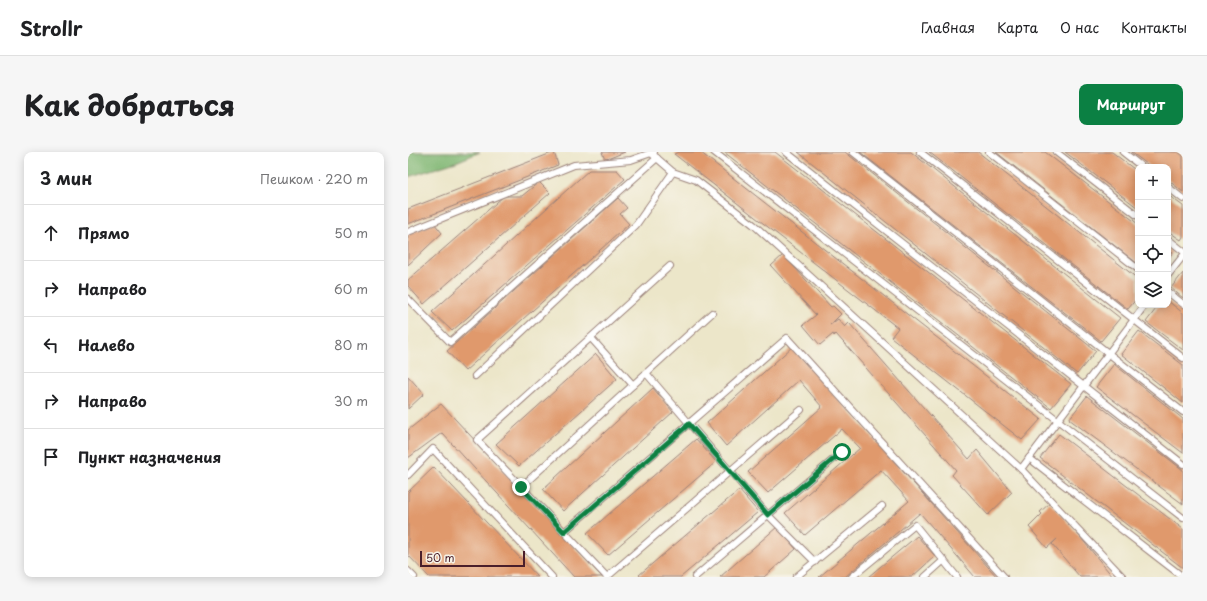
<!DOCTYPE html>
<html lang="ru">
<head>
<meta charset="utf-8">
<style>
	body { margin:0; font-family:"Playpen Sans",sans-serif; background:#f6f6f6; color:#202124 }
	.controls { position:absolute; right:12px; top:12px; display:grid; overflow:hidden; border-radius:8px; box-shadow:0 2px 10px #0003 }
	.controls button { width:36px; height:36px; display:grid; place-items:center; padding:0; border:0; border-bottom:1px solid #e0e0e0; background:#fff; color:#202124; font:20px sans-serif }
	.scale { position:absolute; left:12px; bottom:10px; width:105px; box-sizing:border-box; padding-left:4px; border:2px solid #4a1f2b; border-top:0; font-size:11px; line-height:14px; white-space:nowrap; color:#4a1f2b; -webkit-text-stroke:3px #f7f3e8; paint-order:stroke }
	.stop { position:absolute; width:12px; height:12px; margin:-9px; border:3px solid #0b8043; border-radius:50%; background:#fff }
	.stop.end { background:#0b8043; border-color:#fff; box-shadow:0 1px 4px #0008 }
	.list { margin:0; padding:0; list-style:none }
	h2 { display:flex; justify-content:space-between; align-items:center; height:52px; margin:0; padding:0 16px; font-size:17px }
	h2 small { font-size:13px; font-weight:400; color:#757577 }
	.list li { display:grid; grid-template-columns:26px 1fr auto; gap:12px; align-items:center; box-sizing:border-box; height:56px; padding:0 16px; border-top:1px solid #e0e0e0 }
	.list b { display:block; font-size:15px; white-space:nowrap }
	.list em { font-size:13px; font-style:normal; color:#757577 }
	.icon { flex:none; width:22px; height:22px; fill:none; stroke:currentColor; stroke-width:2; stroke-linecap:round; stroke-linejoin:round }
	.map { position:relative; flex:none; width:775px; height:425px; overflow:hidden; border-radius:8px }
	header { display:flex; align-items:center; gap:24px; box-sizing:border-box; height:56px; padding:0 20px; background:#fff; border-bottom:1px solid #e0e0e0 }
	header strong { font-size:19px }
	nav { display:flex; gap:22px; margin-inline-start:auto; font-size:14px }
	.intro { display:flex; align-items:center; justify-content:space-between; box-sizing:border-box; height:96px; padding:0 24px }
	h1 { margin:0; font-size:28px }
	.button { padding:10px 18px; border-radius:8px; background:#0b8043; color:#fff; font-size:14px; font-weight:700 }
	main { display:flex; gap:24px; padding:0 24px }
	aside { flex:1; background:#fff; border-radius:8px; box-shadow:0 2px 10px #0003 }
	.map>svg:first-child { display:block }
	.forest { fill:#81b874; stroke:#666c50 }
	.building { fill:#e0996c }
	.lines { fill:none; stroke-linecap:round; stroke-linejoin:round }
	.service-casing { stroke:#9b827a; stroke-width:8 }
	.service { stroke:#fff; stroke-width:6 }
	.route { stroke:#0b8043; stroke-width:5 }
</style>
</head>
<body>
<header>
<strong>Strollr</strong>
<nav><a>Главная</a><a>Карта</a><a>О нас</a><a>Контакты</a></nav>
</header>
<div class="intro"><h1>Как добраться</h1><a class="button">Маршрут</a></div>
<main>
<aside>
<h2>3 мин<small>Пешком · 220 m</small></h2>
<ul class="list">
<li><svg class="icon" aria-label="ahead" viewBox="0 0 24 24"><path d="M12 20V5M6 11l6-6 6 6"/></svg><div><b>Прямо</b></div><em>50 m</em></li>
<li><svg class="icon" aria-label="right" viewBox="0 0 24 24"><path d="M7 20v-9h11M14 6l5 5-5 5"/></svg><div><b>Направо</b></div><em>60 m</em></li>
<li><svg class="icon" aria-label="left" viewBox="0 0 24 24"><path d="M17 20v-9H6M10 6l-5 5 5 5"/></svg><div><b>Налево</b></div><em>80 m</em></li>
<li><svg class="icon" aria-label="right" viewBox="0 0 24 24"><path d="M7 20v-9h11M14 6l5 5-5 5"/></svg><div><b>Направо</b></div><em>30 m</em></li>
<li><svg class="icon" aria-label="arrive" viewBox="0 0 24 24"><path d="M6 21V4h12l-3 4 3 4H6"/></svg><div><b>Пункт назначения</b></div></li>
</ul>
</aside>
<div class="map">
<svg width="775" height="425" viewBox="0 0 775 425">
	<rect width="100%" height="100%" fill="#f7f3e8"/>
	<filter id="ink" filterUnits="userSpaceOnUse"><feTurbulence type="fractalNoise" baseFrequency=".025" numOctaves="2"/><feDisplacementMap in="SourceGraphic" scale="8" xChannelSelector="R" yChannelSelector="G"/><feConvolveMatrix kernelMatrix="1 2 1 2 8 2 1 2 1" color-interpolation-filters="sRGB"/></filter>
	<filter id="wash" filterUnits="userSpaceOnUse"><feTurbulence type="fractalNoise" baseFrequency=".012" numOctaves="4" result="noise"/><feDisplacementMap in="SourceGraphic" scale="16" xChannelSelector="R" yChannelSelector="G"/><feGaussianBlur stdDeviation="0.9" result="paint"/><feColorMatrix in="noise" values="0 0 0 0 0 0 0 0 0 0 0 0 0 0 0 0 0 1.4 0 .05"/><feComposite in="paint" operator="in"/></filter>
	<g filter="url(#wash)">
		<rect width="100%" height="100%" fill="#ece6c9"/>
		<path class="forest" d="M0 0H72L48 10 0 25Z"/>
		<g id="blocks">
			<g class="building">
				<path d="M146 0 150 13 0 72V57Z"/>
				<path d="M194 0H217L197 8Z"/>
				<path d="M271 0H292L633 267 614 288 483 185 490 176 266 2Z"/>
				<path d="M316 0H367L663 232 643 256Z"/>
				<path d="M390 0H437L688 199 669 222Z"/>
				<path d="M452 0H503L712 166 693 189Z"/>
				<path d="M521 0H570L730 127V145L720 157Z"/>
				<path d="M588 0H637L730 72V112Z"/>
				<path d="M657 0H704L730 20V56Z"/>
				<path d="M723 0H770L775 4V40L760 28V15H743Z"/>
				<path d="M181 18H209L217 27 44 179 24 160Z"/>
				<path d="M131 30 142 41 16 152 0 134V128L96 44H114Z"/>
				<path d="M760 43 775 54V85L773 88 760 79Z"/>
				<path d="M210 46 219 56 212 62 221 72 57 219 39 199Z"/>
				<path d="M26 71 34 81 0 113V82Z"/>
				<path d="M760 96 765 100 760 107Z"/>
				<path d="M375 103 423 155 425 154 433 162 422 173 430 167 437 175 441 171 561 307 569 298 604 340 580 363 544 323 548 318 428 182 426 184 425 182 412 193 395 173 408 163 363 114Z"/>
				<path d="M775 121V146L763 136Z"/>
				<path d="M760 149 775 161V198L738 170 751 153H760Z"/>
				<path d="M731 179 775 213V251L713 202Z"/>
				<path d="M384 195 589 425H567L512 361 437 425H411L501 349 473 318 397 383 377 361 452 296 434 277 360 341 340 320 414 255 391 228 318 294 299 271Z"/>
				<path d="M188 202 209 227 111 314 88 292Z"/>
				<path d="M706 212 775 267V301L688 235Z"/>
				<path d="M0 224 16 242 0 257Z"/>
				<path d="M245 236 265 260 155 359 135 337Z"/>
				<path d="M679 244 775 318V352L661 267Z"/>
				<path d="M33 252 194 425H166L34 281 0 306V278Z"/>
				<path d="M651 282 775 377V416L632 306Z"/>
				<path d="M288 287 308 310 200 403 179 381Z"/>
				<path d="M26 315 130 425H21L0 403V340Z"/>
				<path d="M331 338 350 360 273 425H233L231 423Z"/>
				<path d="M642 351 663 374 705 425H672L644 392 649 387 639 396 621 375 634 362 632 360Z"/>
				<path d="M369 375 388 397 356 425H312Z"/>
				<path d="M509 384 527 404 504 425H460Z"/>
			</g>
		</g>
	</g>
	<g filter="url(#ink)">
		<use href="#blocks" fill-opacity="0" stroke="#9b827a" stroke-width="1"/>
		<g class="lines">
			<g class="service-casing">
				<g id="service">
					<path d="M306 0 775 366"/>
					<path d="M378 0 775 312"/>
					<path d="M445 0 775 260"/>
					<path d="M512 0 775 206"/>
					<path d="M581 0 730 117"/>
					<path d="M648 0 730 64"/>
					<path d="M715 0 734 15"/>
					<path d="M243 1 265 20 288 28 346 73 613 317"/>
					<path d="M760 35 775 47"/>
					<path d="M0 80 166 13 223 8 246 0"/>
					<path d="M760 87 775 99"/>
					<path d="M760 123 775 104"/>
					<path d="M760 140 775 152"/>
					<path d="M0 147 42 190 249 6"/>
					<path d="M183 186 225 233"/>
					<path d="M238 221 322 319 360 363 407 410"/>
					<path d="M67 224 228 73 265 20"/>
					<path d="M621 306 775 425"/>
					<path d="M0 323 25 297 144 425"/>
					<path d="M113 335 304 161"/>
					<path d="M156 380 379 186 596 425"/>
					<path d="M0 419 6 425"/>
					<path d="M199 425 69 288 262 114"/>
					<path d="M199 425 393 258"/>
					<path d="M287 425 434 300"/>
					<path d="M388 425 474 354"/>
					<path d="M444 425 507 373 549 425"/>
					<path d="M517 425 536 408"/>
					<path d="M715 425 613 317 737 153"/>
				</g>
			</g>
			<use href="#service" class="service"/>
		</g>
	</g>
	<g class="lines" filter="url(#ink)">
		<path class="route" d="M113 335 156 380 281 272 360 363 434 300"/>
	</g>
</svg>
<div class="controls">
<button>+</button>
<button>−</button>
<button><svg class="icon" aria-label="locate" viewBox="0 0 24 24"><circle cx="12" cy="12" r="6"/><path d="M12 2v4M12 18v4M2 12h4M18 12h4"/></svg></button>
<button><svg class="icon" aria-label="layers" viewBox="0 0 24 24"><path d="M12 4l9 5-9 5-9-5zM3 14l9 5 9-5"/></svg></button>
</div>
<div class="scale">50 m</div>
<div class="stop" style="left:434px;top:300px"></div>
<div class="stop end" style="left:113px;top:335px"></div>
</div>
</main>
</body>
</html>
